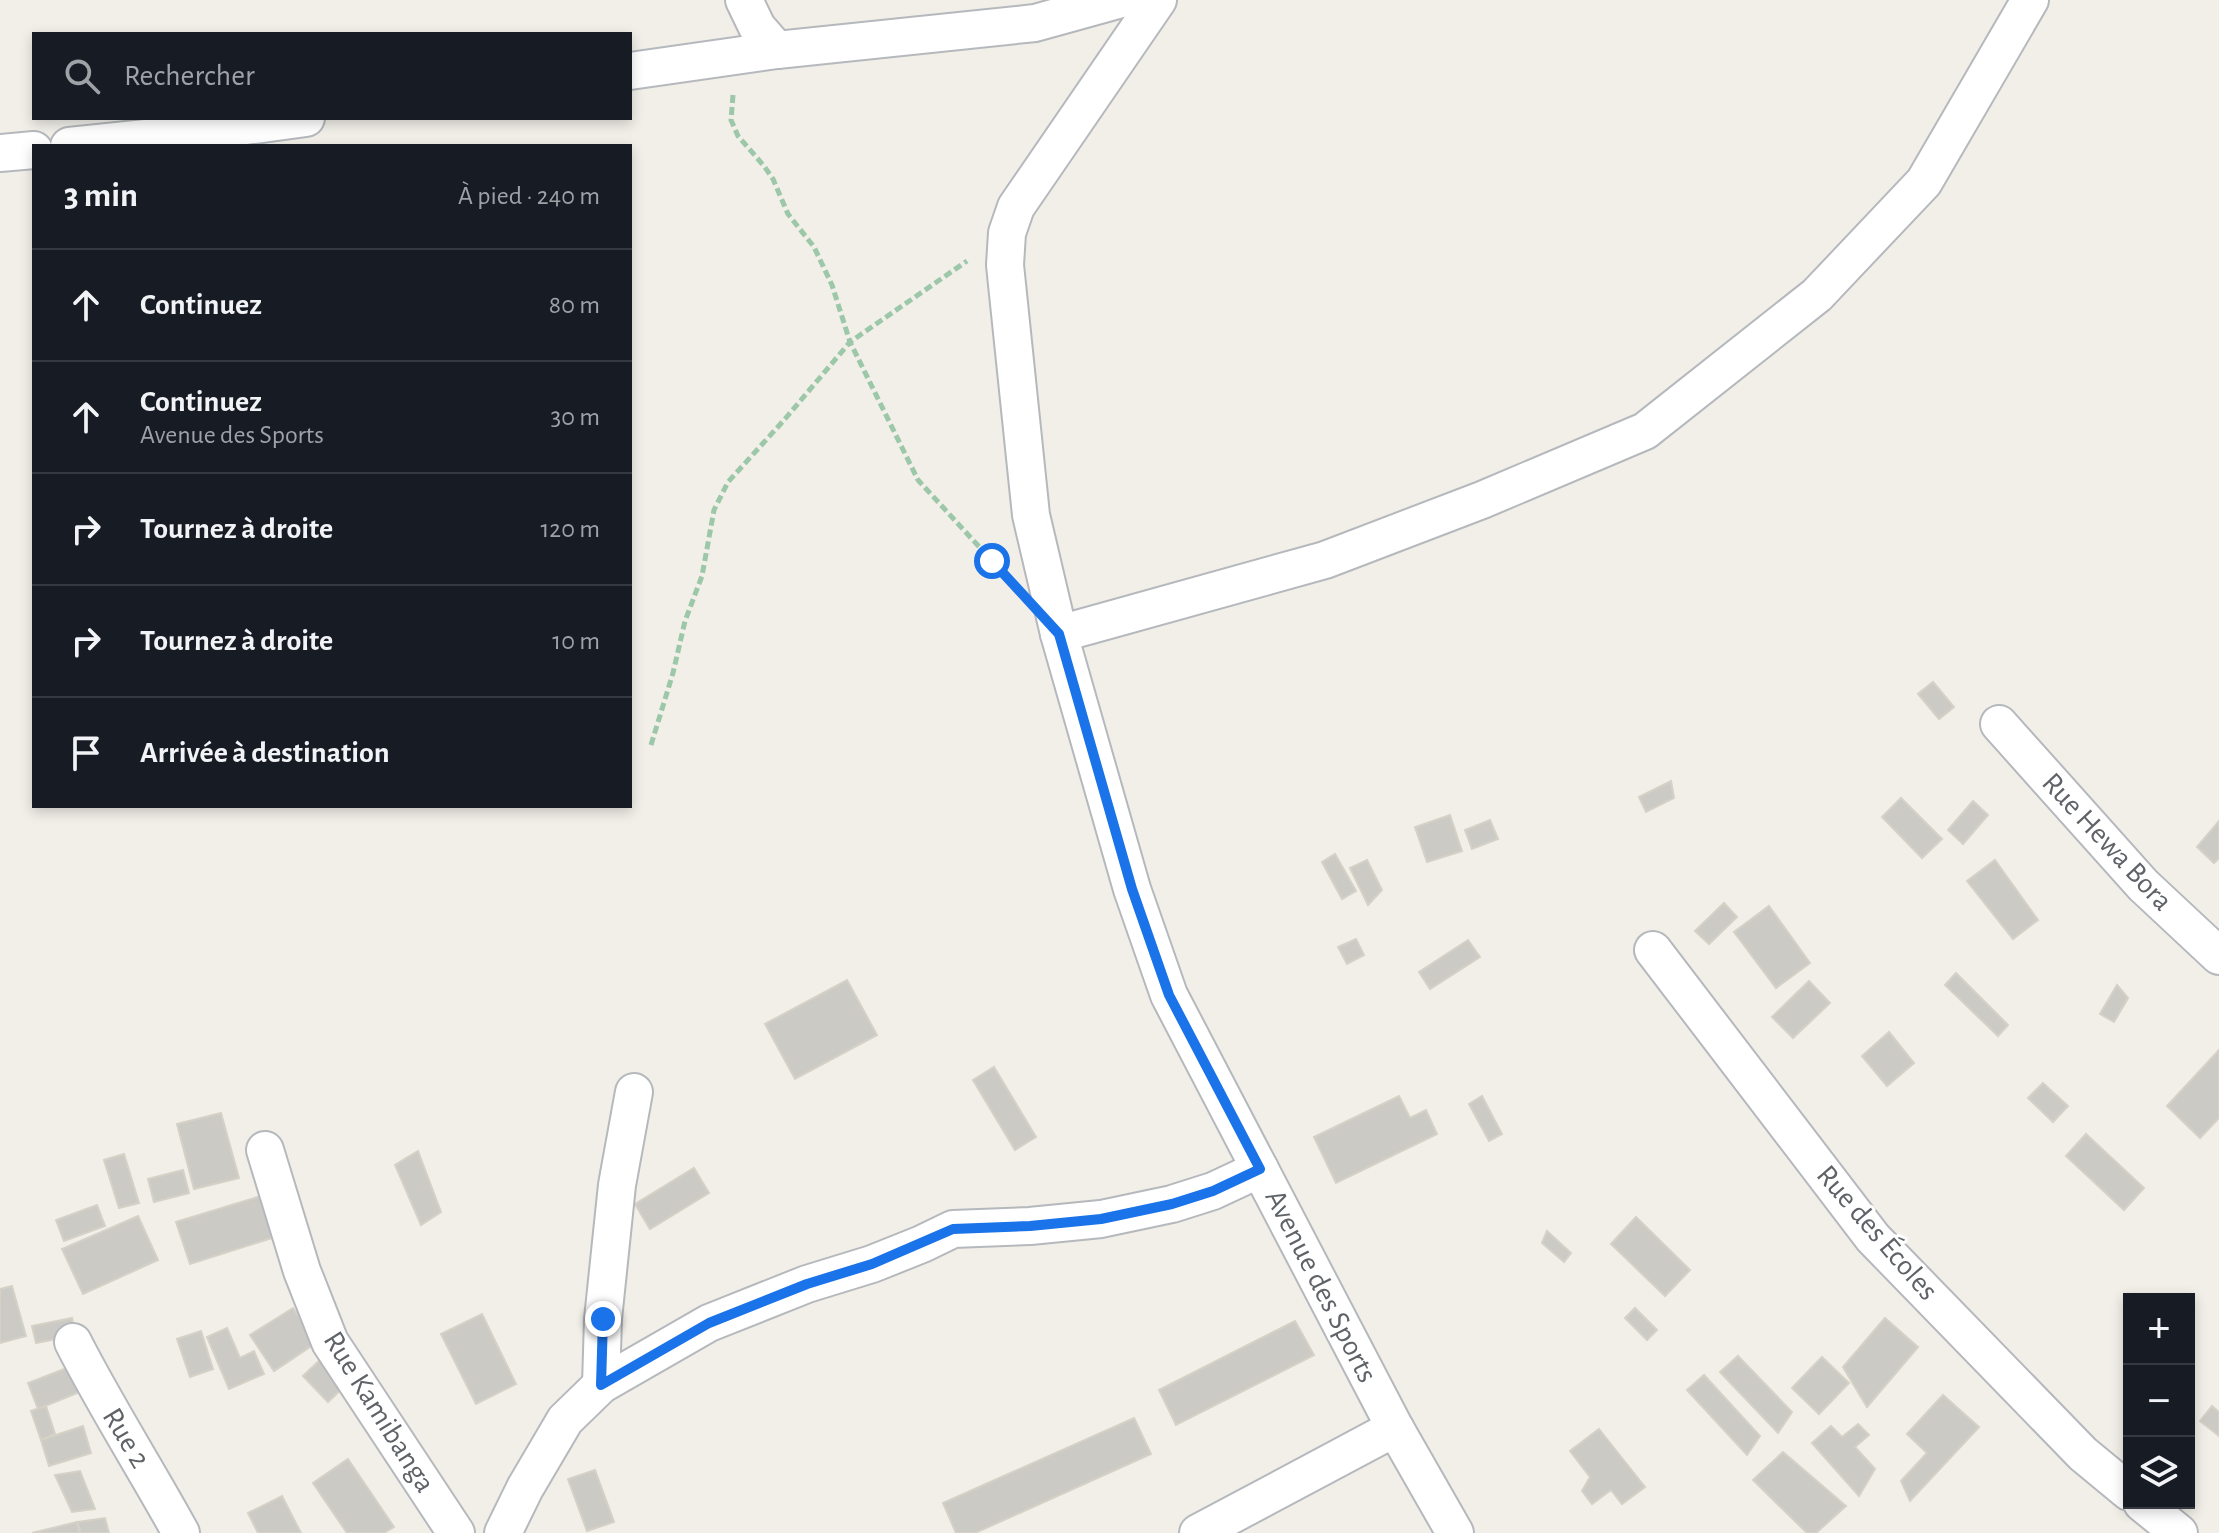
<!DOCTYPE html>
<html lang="fr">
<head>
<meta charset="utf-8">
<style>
	body { margin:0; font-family:"Alegreya Sans",sans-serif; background:#242831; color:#f1f3f6 }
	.controls { position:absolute; right:24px; bottom:24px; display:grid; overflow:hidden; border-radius:0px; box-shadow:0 4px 12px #0003 }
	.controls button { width:72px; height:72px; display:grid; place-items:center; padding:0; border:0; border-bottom:2px solid #363941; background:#171b24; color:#f1f3f6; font:40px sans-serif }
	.stop { position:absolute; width:24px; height:24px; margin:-18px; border:6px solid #1a73e8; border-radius:50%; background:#fff }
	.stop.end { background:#1a73e8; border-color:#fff; box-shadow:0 2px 8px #0008 }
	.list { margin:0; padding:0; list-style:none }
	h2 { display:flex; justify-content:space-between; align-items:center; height:104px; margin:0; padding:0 32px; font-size:34px }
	h2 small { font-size:26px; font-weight:400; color:#9ea1a6 }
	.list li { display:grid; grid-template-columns:52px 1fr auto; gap:24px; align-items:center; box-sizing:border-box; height:112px; padding:0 32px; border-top:2px solid #363941 }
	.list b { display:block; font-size:30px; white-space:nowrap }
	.list p { margin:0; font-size:26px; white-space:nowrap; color:#9ea1a6 }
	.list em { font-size:26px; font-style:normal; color:#9ea1a6 }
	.icon { flex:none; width:44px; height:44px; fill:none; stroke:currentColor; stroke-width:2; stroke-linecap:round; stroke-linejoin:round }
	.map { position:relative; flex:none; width:2219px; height:1533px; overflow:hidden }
	.search { position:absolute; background:#171b24; box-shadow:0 4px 12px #0003; left:32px; top:32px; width:600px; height:88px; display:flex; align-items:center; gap:20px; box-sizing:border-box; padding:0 28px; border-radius:0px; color:#9ea1a6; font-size:30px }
	.panel { position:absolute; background:#171b24; box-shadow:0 4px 12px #0003; left:32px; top:144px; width:600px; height:664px; border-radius:0px }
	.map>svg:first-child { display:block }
	.building { fill:#cccac5; stroke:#d6d1c6; stroke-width:2 }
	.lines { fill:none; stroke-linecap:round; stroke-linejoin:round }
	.street-casing { stroke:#b5b8bc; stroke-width:40 }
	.path { stroke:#9cc7a9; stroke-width:5; stroke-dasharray:8 4; stroke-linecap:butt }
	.street { stroke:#fff; stroke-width:36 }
	.route { stroke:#1a73e8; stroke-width:10 }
	.labels { text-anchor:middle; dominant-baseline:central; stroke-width:6; stroke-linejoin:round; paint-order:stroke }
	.street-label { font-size:30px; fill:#5f6368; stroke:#fff }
</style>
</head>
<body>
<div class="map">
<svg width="2219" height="1533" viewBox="0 0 2219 1533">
	<rect width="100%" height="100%" fill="#f1efe8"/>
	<g class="building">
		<path d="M1933 682 1954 707 1939 719 1918 694Z"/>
		<path d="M1671 781 1674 798 1646 812 1639 797Z"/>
		<path d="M1901 798 1942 839 1922 858 1882 817Z"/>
		<path d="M1973 801 1988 815 1963 844 1948 830Z"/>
		<path d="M1450 815 1462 851 1427 862 1415 827Z"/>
		<path d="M1490 820 1498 839 1472 849 1465 830Z"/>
		<path d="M2219 821V858L2214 863 2197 847Z"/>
		<path d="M1335 854 1356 891 1342 899 1322 862Z"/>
		<path d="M1367 860 1382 890 1368 905 1350 868Z"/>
		<path d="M1995 860 2038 920 2013 939 1967 881Z"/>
		<path d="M1724 903 1737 917 1709 944 1695 931Z"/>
		<path d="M1769 906 1810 963 1776 988 1734 932Z"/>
		<path d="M1356 939 1364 955 1347 964 1338 947Z"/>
		<path d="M1468 940 1480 957 1430 989 1419 972Z"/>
		<path d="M1956 973 2008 1025 1998 1036 1945 985Z"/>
		<path d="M847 980 877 1035 795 1079 765 1024Z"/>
		<path d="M1809 981 1830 1003 1793 1038 1772 1017Z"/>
		<path d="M2117 985 2128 998 2114 1022 2100 1014Z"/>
		<path d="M1889 1032 1914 1063 1887 1086 1862 1056Z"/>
		<path d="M2219 1050V1118L2200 1138 2167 1106Z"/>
		<path d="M994 1067 1036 1137 1015 1150 973 1080Z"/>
		<path d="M2043 1083 2068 1106 2053 1122 2028 1098Z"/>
		<path d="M1399 1096 1410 1118 1426 1110 1437 1134 1336 1183 1314 1137Z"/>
		<path d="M1482 1096 1502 1134 1489 1141 1469 1104Z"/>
		<path d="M221 1113 239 1178 194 1189 177 1124Z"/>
		<path d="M2086 1134 2144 1188 2124 1210 2066 1156Z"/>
		<path d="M418 1151 441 1212 421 1225 395 1165Z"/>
		<path d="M124 1154 139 1203 119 1208 104 1160Z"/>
		<path d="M694 1168 709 1193 650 1229 635 1204Z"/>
		<path d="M183 1170 189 1193 154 1202 148 1179Z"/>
		<path d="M261 1196 275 1237 190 1264 176 1222Z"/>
		<path d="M97 1205 105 1226 64 1241 56 1220Z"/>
		<path d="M138 1216 158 1260 83 1294 62 1249Z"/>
		<path d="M1636 1217 1690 1270 1665 1296 1611 1244Z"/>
		<path d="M1547 1231 1571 1253 1564 1262 1542 1243Z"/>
		<path d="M12 1286 26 1336 0 1343V1289Z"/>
		<path d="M293 1308 316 1343 274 1371 250 1335Z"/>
		<path d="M1635 1308 1657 1330 1647 1340 1625 1318Z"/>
		<path d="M482 1314 516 1384 476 1404 441 1334Z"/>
		<path d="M72 1318 76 1335 36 1343 32 1326Z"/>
		<path d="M1885 1318 1918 1347 1867 1407 1843 1367Z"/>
		<path d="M1295 1321 1314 1355 1176 1425 1159 1390Z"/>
		<path d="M227 1328 240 1358 254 1351 264 1374 229 1389 207 1337Z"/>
		<path d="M201 1331 213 1369 190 1377 177 1339Z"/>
		<path d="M1738 1356 1792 1412 1778 1433 1720 1372Z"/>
		<path d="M323 1357 348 1383 328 1402 303 1376Z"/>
		<path d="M1822 1357 1849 1383 1819 1414 1792 1388Z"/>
		<path d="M77 1364 87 1389 38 1409 28 1383Z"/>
		<path d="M1704 1375 1760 1436 1747 1455 1687 1390Z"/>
		<path d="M1943 1395 1979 1427 1910 1501 1901 1481 1927 1453 1907 1434Z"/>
		<path d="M46 1406 55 1434 41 1440 31 1411Z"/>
		<path d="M2212 1406 2219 1412V1436L2200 1421Z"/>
		<path d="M1134 1418 1151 1454 975 1533H956L943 1503Z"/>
		<path d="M1858 1424 1869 1435 1855 1447 1875 1469 1859 1496 1812 1443 1831 1426 1842 1437Z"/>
		<path d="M83 1426 91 1453 49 1466 41 1440Z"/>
		<path d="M1599 1429 1645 1487 1622 1504 1611 1490 1592 1504 1582 1491 1590 1477 1570 1451Z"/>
		<path d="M1783 1452 1846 1506 1816 1533H1807L1753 1480Z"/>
		<path d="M348 1459 394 1527 384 1533H347L313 1483Z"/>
		<path d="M595 1470 614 1522 587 1531 568 1479Z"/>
		<path d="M80 1471 95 1509 72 1512 55 1475Z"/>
		<path d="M282 1496 301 1533H258L248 1513Z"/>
		<path d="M105 1518 109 1533H81L77 1522Z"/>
		<path d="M77 1522 79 1533H32Z"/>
	</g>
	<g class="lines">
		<g class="street-casing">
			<g id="street">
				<path d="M744 0 757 27 777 50"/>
				<path d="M1158 0 1016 207 1007 233 1005 265 1031 515 1059 634 1132 889 1169 995 1395 1428 1455 1533"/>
				<path d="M630 71 777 50 1035 23 1118 0"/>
				<path d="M69 146 194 133 306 118"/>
				<path d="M0 153 34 150"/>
				<path d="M1059 634 1325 560 1482 500 1645 431 1817 295 1924 182 2030 0"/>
				<path d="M1999 724 2143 885 2219 956"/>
				<path d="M1653 950 1873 1238 2083 1454 2129 1492"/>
				<path d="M265 1150 302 1271 330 1342 456 1533"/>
				<path d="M73 1342C106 1407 146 1469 181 1533"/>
				<path d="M601 1385 603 1319 617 1185 634 1092"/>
				<path d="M2142 1503 2179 1533"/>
				<path d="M503 1533 525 1488 565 1420 601 1385 709 1323 807 1284 872 1264 922 1244 953 1229 1030 1226 1101 1219 1172 1204 1213 1191 1260 1169"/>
				<path d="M1198 1533 1395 1428"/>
			</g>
		</g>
		<g class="path">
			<path d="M733 95 731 120 738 136 764 166 773 179 788 214 814 247 832 285 850 342 918 480 1004 574"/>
			<path d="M651 745 673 673 685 621 702 576 714 510 728 482 785 419 850 342 967 261"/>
		</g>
		<use href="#street" class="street"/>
	</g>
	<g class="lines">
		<path class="route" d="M603 1319 601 1385 709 1323 807 1284 872 1264 953 1229 1030 1226 1101 1219 1172 1204 1213 1191 1260 1169 1169 995 1132 889 1059 634 992 561"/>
	</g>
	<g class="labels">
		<g class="street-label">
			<text transform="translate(2107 842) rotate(47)">Rue Hewa Bora</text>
			<text transform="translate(1877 1233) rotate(49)">Rue des Écoles</text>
			<text transform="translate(1321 1286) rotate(63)">Avenue des Sports</text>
			<text transform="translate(379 1412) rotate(58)">Rue Kamibanga</text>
			<text transform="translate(126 1438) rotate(59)">Rue 2</text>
		</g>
	</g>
</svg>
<div class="controls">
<button>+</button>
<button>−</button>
<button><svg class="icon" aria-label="layers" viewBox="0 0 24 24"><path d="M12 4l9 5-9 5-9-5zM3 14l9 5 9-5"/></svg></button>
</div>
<div class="stop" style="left:992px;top:561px"></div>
<div class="stop end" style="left:603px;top:1319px"></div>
<div class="search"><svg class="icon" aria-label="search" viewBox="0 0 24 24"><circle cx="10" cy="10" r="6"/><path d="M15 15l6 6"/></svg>Rechercher</div>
<section class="panel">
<h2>3 min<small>À pied · 240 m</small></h2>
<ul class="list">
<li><svg class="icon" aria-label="ahead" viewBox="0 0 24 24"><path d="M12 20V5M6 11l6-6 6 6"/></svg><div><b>Continuez</b></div><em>80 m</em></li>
<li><svg class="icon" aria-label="ahead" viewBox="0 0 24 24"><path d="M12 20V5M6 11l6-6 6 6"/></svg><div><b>Continuez</b><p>Avenue des Sports</p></div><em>30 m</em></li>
<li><svg class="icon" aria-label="right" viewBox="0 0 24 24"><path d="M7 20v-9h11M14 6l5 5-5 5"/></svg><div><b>Tournez à droite</b></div><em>120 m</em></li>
<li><svg class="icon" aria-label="right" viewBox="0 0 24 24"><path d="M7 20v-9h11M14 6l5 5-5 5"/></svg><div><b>Tournez à droite</b></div><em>10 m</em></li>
<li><svg class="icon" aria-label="arrive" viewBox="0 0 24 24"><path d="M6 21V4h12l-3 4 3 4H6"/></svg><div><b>Arrivée à destination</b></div></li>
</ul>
</section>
</div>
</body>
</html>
